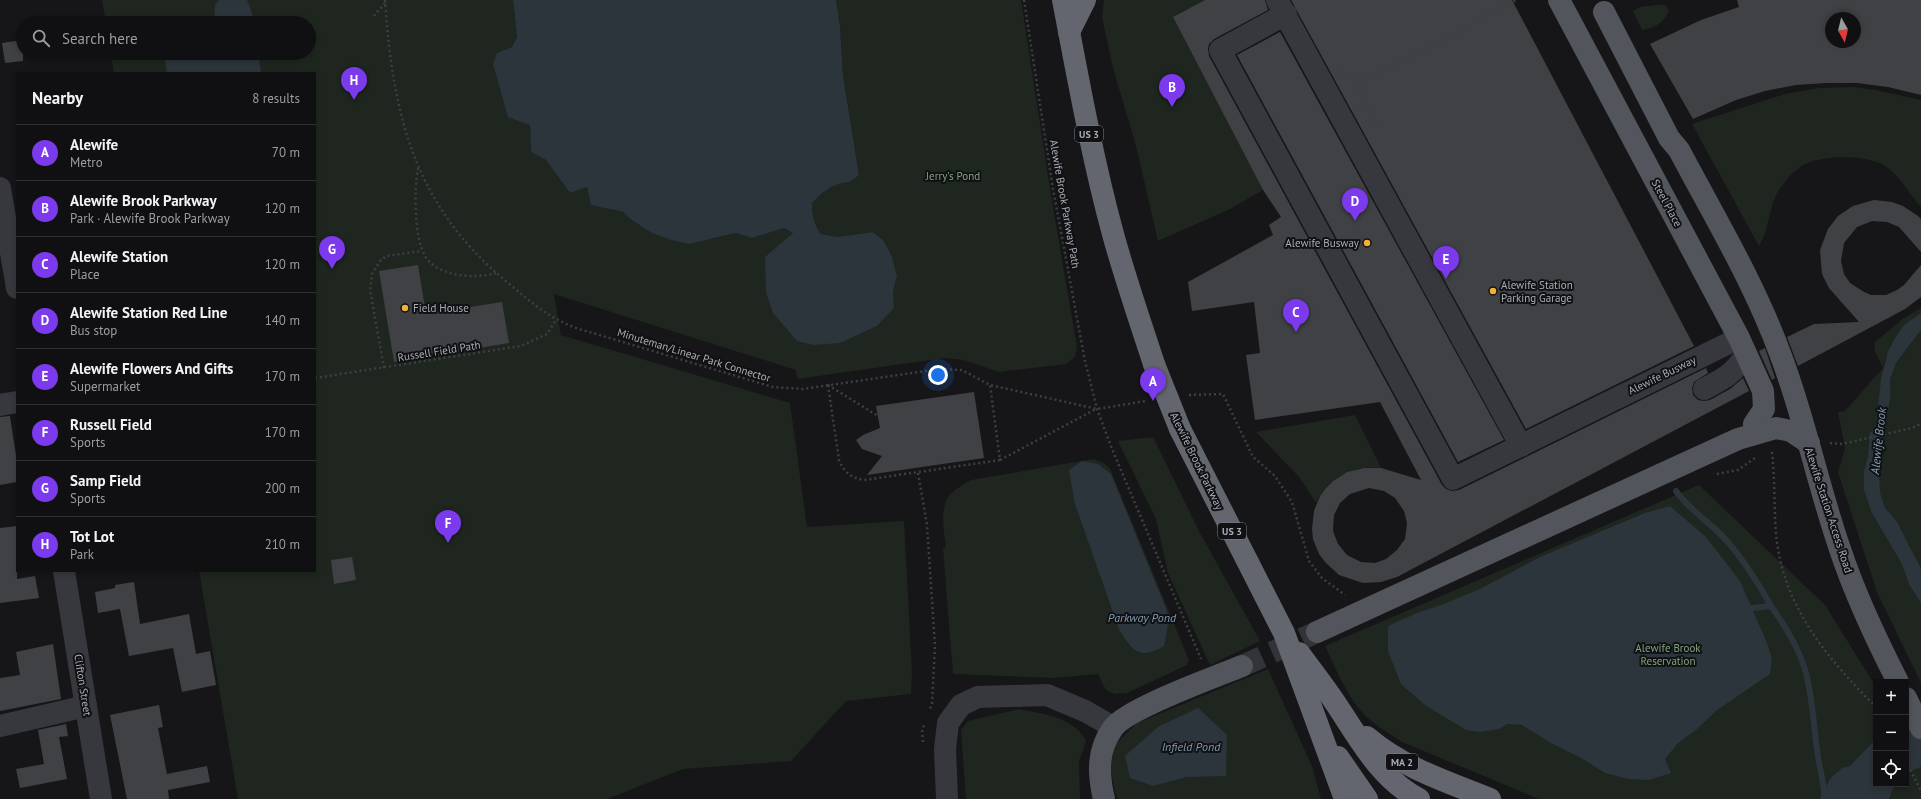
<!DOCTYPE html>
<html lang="en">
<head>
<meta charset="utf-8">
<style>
	body { margin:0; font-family:"PT Sans",sans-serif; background:#1e1e20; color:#f1f3f6 }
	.controls { position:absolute; right:12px; bottom:12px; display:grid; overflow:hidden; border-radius:0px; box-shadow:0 2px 6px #0003 }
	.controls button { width:36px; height:36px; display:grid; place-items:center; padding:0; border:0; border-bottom:1px solid #303032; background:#101012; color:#f1f3f6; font:20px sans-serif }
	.compass { position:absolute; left:1825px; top:12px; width:36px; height:36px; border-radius:50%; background:#101012; box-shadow:0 2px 6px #0003; rotate:172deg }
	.you { position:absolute; left:938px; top:375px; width:14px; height:14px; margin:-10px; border:3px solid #fff; border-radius:50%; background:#1a73e8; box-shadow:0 0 0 6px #1a73e833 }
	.badge { display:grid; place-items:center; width:26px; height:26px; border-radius:50%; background:#7c3aed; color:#fff; font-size:13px; font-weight:700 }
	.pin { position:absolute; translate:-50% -33px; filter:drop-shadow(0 1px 2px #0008) }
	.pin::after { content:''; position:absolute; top:21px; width:14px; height:12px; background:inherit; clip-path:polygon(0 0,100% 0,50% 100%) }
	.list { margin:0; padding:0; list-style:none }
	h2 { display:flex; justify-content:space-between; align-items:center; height:52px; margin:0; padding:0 16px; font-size:17px }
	h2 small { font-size:13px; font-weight:400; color:#9c9d9f }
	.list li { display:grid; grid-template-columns:26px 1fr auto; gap:12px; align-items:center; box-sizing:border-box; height:56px; padding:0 16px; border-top:1px solid #303032 }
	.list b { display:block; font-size:15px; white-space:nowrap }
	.list p { margin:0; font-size:13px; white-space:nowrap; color:#9c9d9f }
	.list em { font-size:13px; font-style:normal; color:#9c9d9f }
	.icon { flex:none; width:22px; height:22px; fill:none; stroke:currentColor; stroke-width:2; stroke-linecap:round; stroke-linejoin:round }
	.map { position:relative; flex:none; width:1921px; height:799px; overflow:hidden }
	.search { position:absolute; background:#101012; box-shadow:0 2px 6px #0003; left:16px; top:16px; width:300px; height:44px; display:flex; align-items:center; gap:10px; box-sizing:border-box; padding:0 14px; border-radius:22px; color:#9c9d9f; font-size:15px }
	.panel { position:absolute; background:#101012; box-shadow:0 2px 6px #0003; left:16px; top:72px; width:300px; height:500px; border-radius:0px }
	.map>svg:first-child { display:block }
	.green { fill:#1e261f }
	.water { fill:#2c353c }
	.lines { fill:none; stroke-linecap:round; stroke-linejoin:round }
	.stream { stroke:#2c353c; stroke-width:6 }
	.building { fill:#404145; fill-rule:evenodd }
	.major-tunnel { stroke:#333438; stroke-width:22; stroke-dasharray:22 11; stroke-linecap:butt }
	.path { stroke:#3d3f44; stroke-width:2.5; stroke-dasharray:2 3; stroke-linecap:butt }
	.minor { stroke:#37383d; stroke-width:22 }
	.major { stroke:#53555c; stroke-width:22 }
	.highway { stroke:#63666e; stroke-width:22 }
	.highway-bridge { stroke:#63666e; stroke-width:22 }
	.poi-dot { fill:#f2b134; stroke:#111113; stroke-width:1.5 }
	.labels { text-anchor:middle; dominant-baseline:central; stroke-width:4; stroke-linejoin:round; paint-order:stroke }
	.shield { fill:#111113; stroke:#7b7e86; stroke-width:1 }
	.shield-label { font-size:10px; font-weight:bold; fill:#a8adb8 }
	.park-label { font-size:11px; fill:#7fa381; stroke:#111113 }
	.street-label { font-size:11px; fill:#a8adb8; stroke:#111113 }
	.poi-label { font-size:11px; fill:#a8adb8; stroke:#111113; text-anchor:start }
	.water-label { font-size:12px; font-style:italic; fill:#7f9bb3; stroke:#111113 }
</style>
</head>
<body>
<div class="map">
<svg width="1921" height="799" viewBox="0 0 1921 799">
	<rect width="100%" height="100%" fill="#161618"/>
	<g class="green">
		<path d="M102 0H513L517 37 512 47 497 53 530 125 531 152 546 160 570 193 587 187 611 210 623 212 629 218 650 232 712 239 736 233 752 238 784 228 793 233 789 237 859 334 877 326 894 308 893 292 897 276 892 257 884 241 873 232 837 237 821 234C814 224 812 215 812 203 820 195 828 187 839 184 850 181 850 183 859 175L843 74 840 26 836 0H1021L1051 195 1077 347 1075 357 1066 364 999 372 964 360 944 358 797 379 796 370 554 294 561 335 790 403 807 527 904 521 912 673 911 694 846 701 791 761 683 769 607 799H238L199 571H315V73H114L111 53H309V23H106Z"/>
		<path d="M1104 0H1205L1173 17 1263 190 1230 209 1158 241 1136 146 1113 68 1102 17Z"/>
		<path d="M1656 5H1665L1669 11C1663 24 1656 27 1642 30L1633 11 1640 7Z"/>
		<path d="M1853 87 1876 90 1921 100V207C1910 195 1901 178 1888 168 1870 154 1825 155 1805 164 1796 168 1787 179 1781 187 1772 199 1771 212 1767 226 1766 233 1762 240 1759 246L1692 124 1785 94 1819 88Z"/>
		<path d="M1921 308V313C1897 329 1892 340 1883 367L1898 361 1921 330V683L1877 592 1838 472 1845 448 1838 412 1845 411 1883 368 1875 352 1874 343 1904 318Z"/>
		<path d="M1355 415 1381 468C1352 465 1329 477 1316 503L1300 478 1256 432Z"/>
		<path d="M1153 437 1200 533 1260 641 1210 665 1168 573 1156 519 1118 441Z"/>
		<path d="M1093 459 1104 463 1110 469 1189 660 1187 665 1127 693 1115 694 1106 690 1098 674 1053 678 953 674 943 548 946 547C944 532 940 511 948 497 953 490 963 485 971 480Z"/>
		<path d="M1699 485 1825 605 1876 687V784H1906V741L1921 769V799H1539L1402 742C1389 733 1374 725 1364 714 1347 697 1335 667 1325 646Z"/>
		<path d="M1268 669 1312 766 1321 799H1118L1115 791 1110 767 1116 743 1137 723Z"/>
		<path d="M1019 709C1043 714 1074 717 1086 741L1079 762 1080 799H966L961 730 968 721Z"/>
	</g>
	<g class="water">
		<path d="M219 0H247L252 13 254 23H214L215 5Z"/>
		<path d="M513 0H836L840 26 843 75 859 175C850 183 850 181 839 184 828 187 820 195 812 203 812 215 814 224 821 234L837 237 873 232 884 241 892 257 897 276 893 292 894 308 877 326 840 343 813 345 797 341 773 313 766 292 765 257 793 233 784 228 752 238 736 233 689 244 671 240 650 232 629 218 623 212 591 205 587 187 570 193 546 160 531 152 530 125 508 117 493 64 497 53 512 47 517 37Z"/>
		<path d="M164 53H207L212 56 218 53H258L261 73H167Z"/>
		<path d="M1921 313V330L1896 363 1890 379V398L1879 471 1880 493 1885 508 1897 522 1921 569V603L1909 584 1902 564 1872 513 1864 490V471L1868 457 1870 433 1876 426 1881 379 1888 351 1895 338 1904 325Z"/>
		<path d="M1082 461 1098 464 1111 474 1167 611 1168 624 1164 646C1139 660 1133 652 1119 629L1075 504 1069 470Z"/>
		<path d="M1670 506 1706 537 1740 581 1767 643 1772 659 1770 674 1717 710 1697 729 1678 743 1665 759 1671 773 1649 780 1628 779 1605 773 1583 759 1551 743 1522 725 1507 724 1499 729 1480 732 1466 730 1425 705 1401 684 1388 651V626L1417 613 1441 605 1480 589 1540 557 1645 513Z"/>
		<path d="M1921 706V767L1906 773V714Z"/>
		<path d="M1198 708 1227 735 1226 776 1186 777 1153 786 1130 778 1125 756 1158 727Z"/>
		<path d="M1876 739V784H1897L1892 790 1889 799H1820L1830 779 1842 768 1850 766Z"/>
	</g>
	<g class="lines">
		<g class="stream">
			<path d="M1676 491C1690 511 1710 522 1726 540 1744 560 1758 583 1771 606"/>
			<path d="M1752 608 1771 606C1786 627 1801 651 1807 677 1813 703 1814 730 1818 757 1820 771 1825 784 1824 799"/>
		</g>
	</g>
	<g class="building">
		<path d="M1205 0H1265L1268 10 1214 39 1209 44 1208 49 1209 56 1442 485 1446 489 1452 491 1459 490 1706 368 1708 373 1694 382 1692 388 1693 395 1698 400 1704 401 1710 400 1730 389 1743 378 1749 391 1397 577 1381 582 1363 583 1339 575 1325 562 1319 554 1313 539 1312 529 1314 511 1320 496 1326 488 1333 481 1347 472 1364 468H1381L1421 480 1380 402 1255 420 1246 355 1260 353 1254 302 1192 311 1188 282 1273 235 1269 225 1281 217 1263 190 1173 17ZM1369 488 1384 491 1395 498 1404 511 1407 523 1405 539 1397 550 1386 559 1375 563 1361 562 1347 555 1338 544 1333 531 1334 515 1340 503 1350 494Z"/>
		<path d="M1291 0H1512L1694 346 1526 429Z"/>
		<path d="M1737 0H1921V95L1888 87 1857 83H1826L1796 85 1765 91 1736 100 1693 119 1650 44 1701 20 1739 7ZM1831 18H1855V42H1831Z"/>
		<path d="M1280 32 1504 440 1458 462 1237 55Z"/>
		<path d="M23 40V61L5 63 2 43Z"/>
		<path d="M1874 200 1892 202 1903 206 1918 216 1921 219V252L1899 227 1887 222 1872 221 1857 227 1844 243 1841 261 1844 274 1850 283 1864 292 1871 295H1886L1897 290 1904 285 1921 265V297L1905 309 1798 366 1787 337 1814 324 1859 322 1829 288 1822 274 1820 250 1828 229 1838 216 1853 206Z"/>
		<path d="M418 265 426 314 502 302 509 343 394 362 379 271Z"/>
		<path d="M1765 348 1775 378 1772 380 1759 351Z"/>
		<path d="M974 392 984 458 867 475 882 456 862 449 856 440 863 435 880 428 876 406Z"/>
		<path d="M10 416 17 462V482L0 485V417Z"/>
		<path d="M17 526V579L35 576 39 598 0 603V528Z"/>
		<path d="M352 557 356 580 334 584 331 560Z"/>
		<path d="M134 582 140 624 189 614 196 654 210 651 216 685 182 692 173 648 129 656 120 609 98 613 95 592 115 588V585Z"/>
		<path d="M53 644 61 699 0 711V678L20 675 16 652Z"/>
		<path d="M159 705 163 727 158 728 167 774 207 766 210 782 168 790 169 799H127L110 715Z"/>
		<path d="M66 724 68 736 59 737 67 779 20 788 16 769 44 764 38 730Z"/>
	</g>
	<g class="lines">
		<path class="major-tunnel" d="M1242 666 1317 632"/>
		<g class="path">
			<path d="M385 0C393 117 414 205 508 283 531 302 547 317 576 328L773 387 803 389 939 369 962 370 990 385 1097 409 1146 401"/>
			<path d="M1024 0 1053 189 1085 361 1097 409 1112 449 1201 659"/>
			<path d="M374 16 385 3"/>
			<path d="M1341 72 1366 81"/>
			<path d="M1376 122 1356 86 1516 0"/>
			<path d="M418 168C414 190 414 237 425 256 437 277 475 279 496 273"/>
			<path d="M384 368 370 290 372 274 380 261 386 256 422 251"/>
			<path d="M315 378 521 346 547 334 556 320"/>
			<path d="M828 385 839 460C844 472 851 478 864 480L1000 460 990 385"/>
			<path d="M828 385 878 416"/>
			<path d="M1189 395 1223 394 1253 457 1275 476 1292 502 1309 561 1322 578 1345 595"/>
			<path d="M1830 443 1842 444 1912 428 1921 424"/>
			<path d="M1772 452C1775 480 1774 507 1776 534 1783 607 1827 658 1876 707"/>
			<path d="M1000 460 1096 409"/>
			<path d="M918 473 927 525 935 646 932 704 930 709"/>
			<path d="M1717 474 1738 470 1755 458"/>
			<path d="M923 742 922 730 925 723"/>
			<path d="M1906 761 1921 791"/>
		</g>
		<g class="minor">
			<path d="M1277 0 1521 446"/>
			<path d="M1286 14 1220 50 1453 479 1739 338"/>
			<path d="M0 188 17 288"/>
			<path d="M1704 389C1725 378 1732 375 1746 355"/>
			<path d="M0 405 17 402"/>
			<path d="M64 571 101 799"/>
			<path d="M0 726 86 706"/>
			<path d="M947 799 945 749 948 723 961 705 978 697 1047 695 1085 711 1113 727"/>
		</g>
		<g class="major">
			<path d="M1559 0 1739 338 1763 391 1764 409 1754 424"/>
			<path d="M1604 12 1669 138 1679 150C1715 218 1755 284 1781 356 1805 419 1818 486 1840 549 1855 595 1876 639 1898 682"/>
			<path d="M1317 632 1738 439 1776 428 1791 431 1809 443"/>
			<path d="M1906 698 1921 728"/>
			<path d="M1104 799C1098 774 1097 750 1113 728 1126 709 1217 676 1242 666"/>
		</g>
		<g class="highway">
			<path d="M1063 0C1078 78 1092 157 1113 234 1125 278 1140 321 1154 364"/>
			<path d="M1069 32 1085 0"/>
			<path d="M1180 429 1284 633 1345 799"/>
			<path d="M1299 653C1310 668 1321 682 1332 698 1357 734 1378 778 1419 799"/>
			<path d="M1367 737C1403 768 1448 782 1490 799"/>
			<path d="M1338 757 1367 799"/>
		</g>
		<path class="highway-bridge" d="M1154 364 1180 429"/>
	</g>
	<g class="poi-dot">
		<circle cx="1367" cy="243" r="4"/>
		<circle cx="1493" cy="291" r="4"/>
		<circle cx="405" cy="308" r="4"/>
	</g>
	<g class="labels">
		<g class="shield">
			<rect x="1075" y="126" width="28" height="16" rx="3"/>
			<rect x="1218" y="523" width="28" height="16" rx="3"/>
			<rect x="1386" y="754" width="32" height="16" rx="3"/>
		</g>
		<g class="shield-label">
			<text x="1089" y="134">US 3</text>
			<text x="1232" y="531">US 3</text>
			<text x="1402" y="762">MA 2</text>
		</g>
		<g class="park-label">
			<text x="953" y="176">Jerry's Pond</text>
			<text x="1668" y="648">Alewife Brook<tspan x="1668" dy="13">Reservation</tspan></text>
		</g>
		<g class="street-label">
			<text transform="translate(1667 203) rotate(62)">Steel Place</text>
			<text transform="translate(1065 204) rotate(80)">Alewife Brook Parkway Path</text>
			<text transform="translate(439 351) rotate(-9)">Russell Field Path</text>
			<text transform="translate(694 355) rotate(17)">Minuteman/Linear Park Connector</text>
			<text transform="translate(1662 375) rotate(-26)">Alewife Busway</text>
			<text transform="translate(1197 461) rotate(64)">Alewife Brook Parkway</text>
			<text transform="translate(1829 510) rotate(72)">Alewife Station Access Road</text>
			<text transform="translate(83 685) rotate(81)">Clifton Street</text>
		</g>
		<g class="poi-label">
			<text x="1359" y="243" text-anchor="end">Alewife Busway</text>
			<text x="1501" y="285">Alewife Station<tspan x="1501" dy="13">Parking Garage</tspan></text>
			<text x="413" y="308">Field House</text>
		</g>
		<g class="water-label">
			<text transform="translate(1878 441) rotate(-84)">Alewife Brook</text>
			<text x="1142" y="617">Parkway Pond</text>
			<text x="1191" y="746">Infield Pond</text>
		</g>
	</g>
</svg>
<div class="controls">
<button>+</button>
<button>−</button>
<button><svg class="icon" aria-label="locate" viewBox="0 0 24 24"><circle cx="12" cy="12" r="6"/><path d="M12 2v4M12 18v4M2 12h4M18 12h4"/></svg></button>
</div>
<svg class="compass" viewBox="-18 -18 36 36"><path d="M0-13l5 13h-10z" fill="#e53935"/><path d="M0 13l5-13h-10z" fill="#9c9d9f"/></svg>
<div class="you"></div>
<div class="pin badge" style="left:1153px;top:401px">A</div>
<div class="pin badge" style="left:1172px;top:107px">B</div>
<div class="pin badge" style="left:1296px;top:332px">C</div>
<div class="pin badge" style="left:1355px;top:221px">D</div>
<div class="pin badge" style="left:1446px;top:279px">E</div>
<div class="pin badge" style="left:448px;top:543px">F</div>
<div class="pin badge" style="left:332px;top:269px">G</div>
<div class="pin badge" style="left:354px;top:100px">H</div>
<div class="search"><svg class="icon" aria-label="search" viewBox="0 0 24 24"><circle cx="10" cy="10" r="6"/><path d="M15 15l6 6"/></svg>Search here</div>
<section class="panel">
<h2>Nearby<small>8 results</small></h2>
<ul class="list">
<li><span class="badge">A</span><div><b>Alewife</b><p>Metro</p></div><em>70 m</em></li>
<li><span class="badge">B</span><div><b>Alewife Brook Parkway</b><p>Park · Alewife Brook Parkway</p></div><em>120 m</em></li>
<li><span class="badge">C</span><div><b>Alewife Station</b><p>Place</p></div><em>120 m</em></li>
<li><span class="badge">D</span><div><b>Alewife Station Red Line</b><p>Bus stop</p></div><em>140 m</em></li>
<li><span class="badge">E</span><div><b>Alewife Flowers And Gifts</b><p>Supermarket</p></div><em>170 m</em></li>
<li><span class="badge">F</span><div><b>Russell Field</b><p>Sports</p></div><em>170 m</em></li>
<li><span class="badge">G</span><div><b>Samp Field</b><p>Sports</p></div><em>200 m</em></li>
<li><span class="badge">H</span><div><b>Tot Lot</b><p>Park</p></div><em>210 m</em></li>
</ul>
</section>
</div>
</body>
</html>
